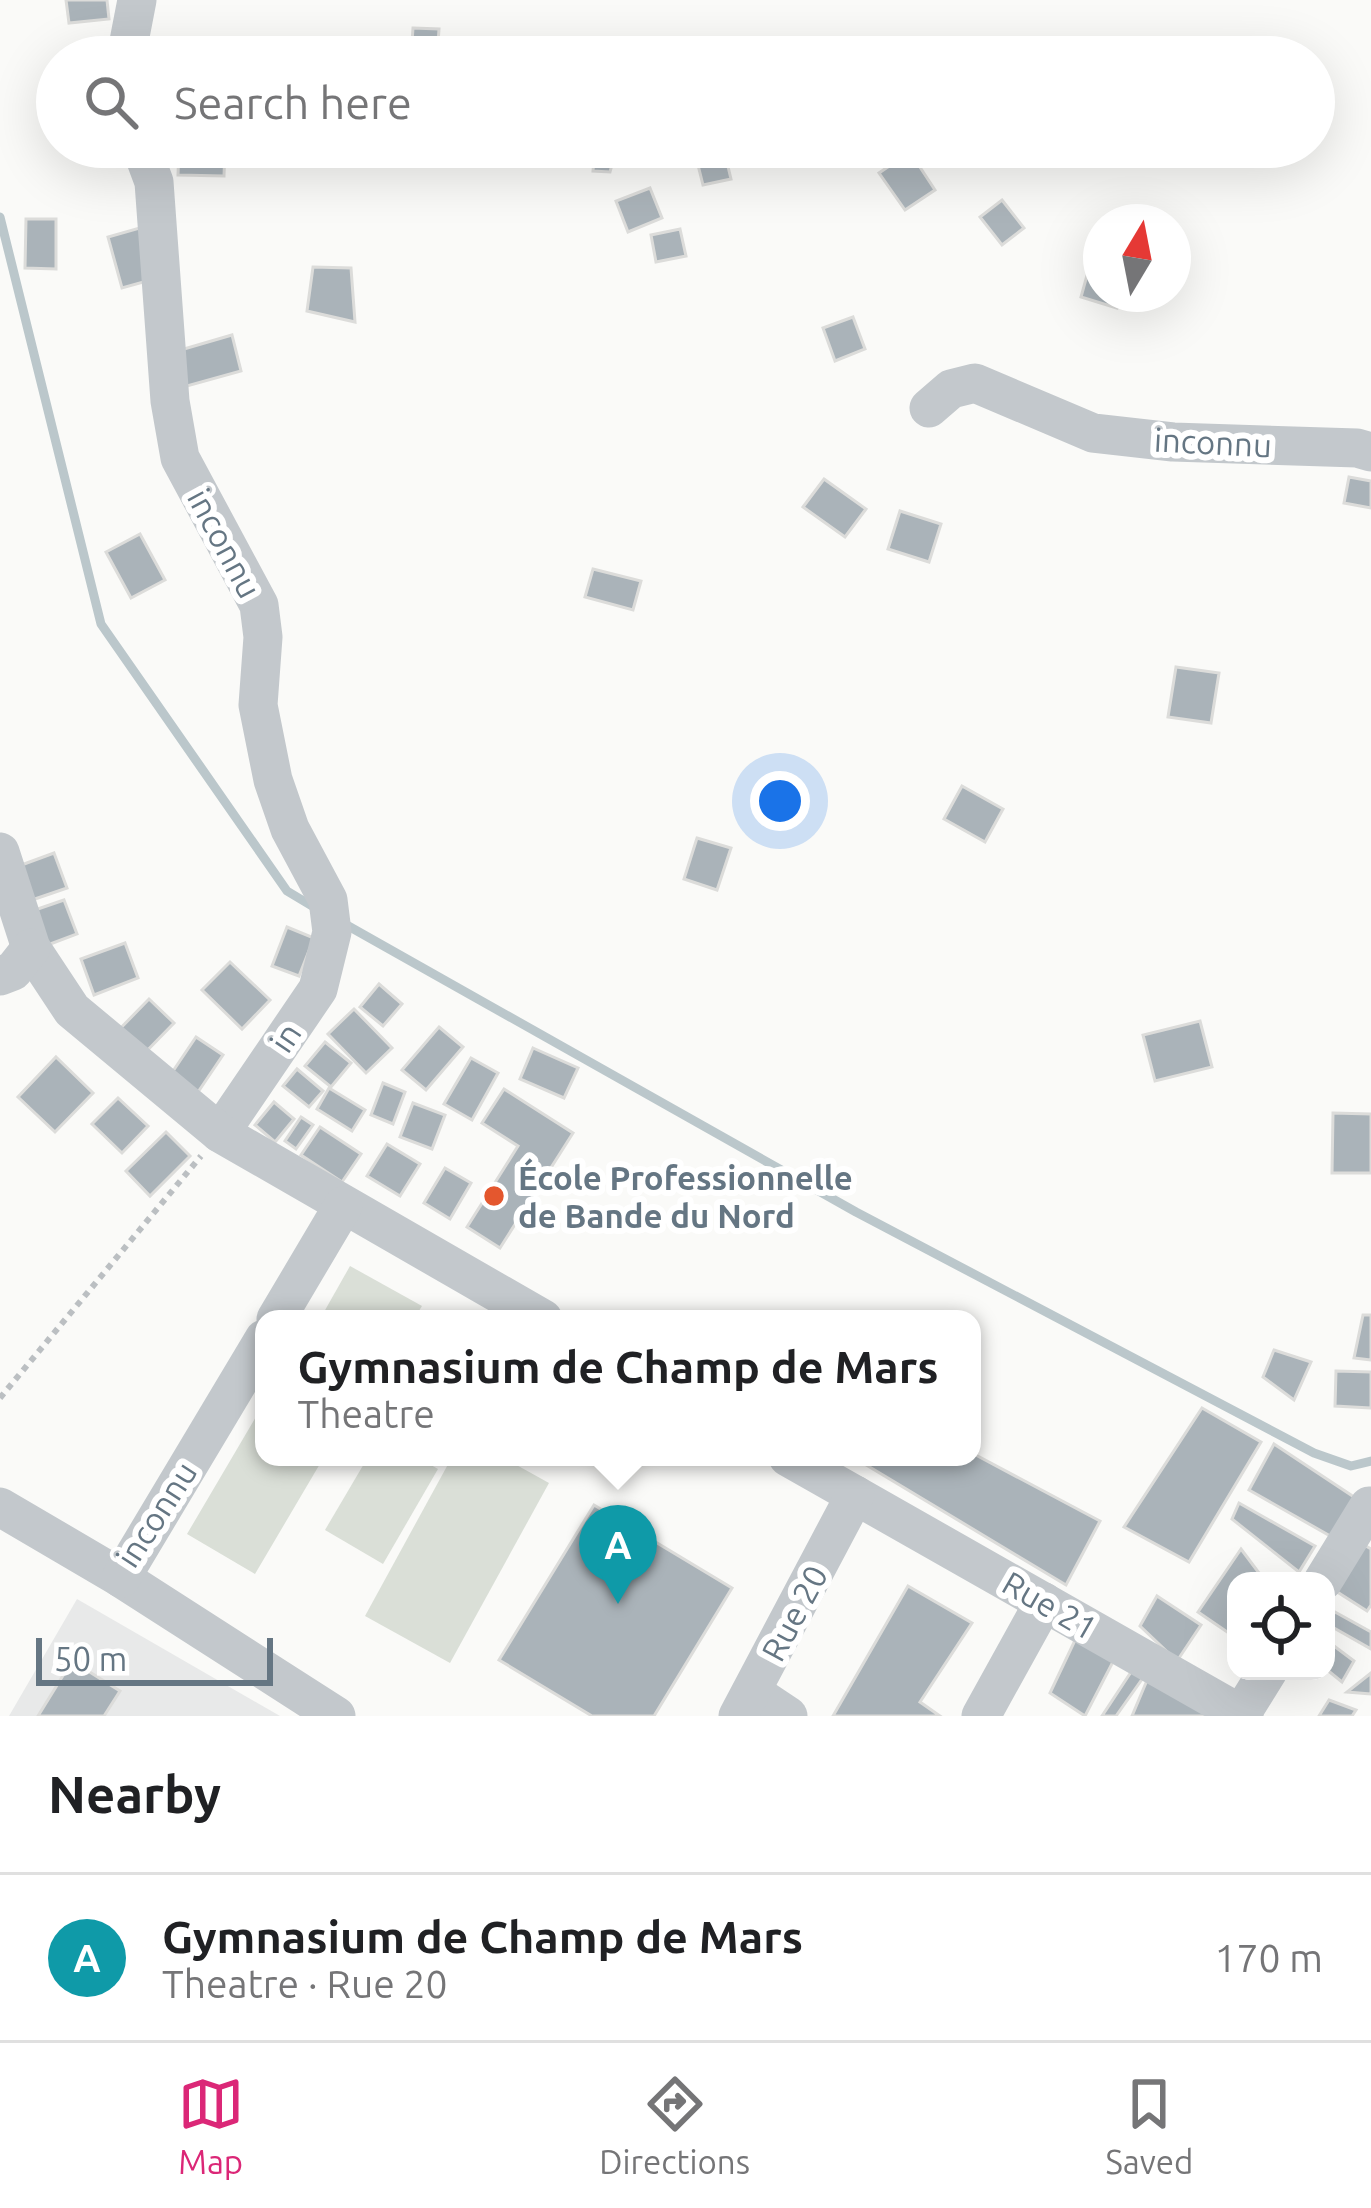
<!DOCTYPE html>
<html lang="en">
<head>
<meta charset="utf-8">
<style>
	body { margin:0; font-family:Ubuntu,sans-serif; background:#f2f2f2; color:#202124 }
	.controls { position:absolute; right:36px; bottom:36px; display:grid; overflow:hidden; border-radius:24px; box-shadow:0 12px 48px #0002 }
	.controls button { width:108px; height:108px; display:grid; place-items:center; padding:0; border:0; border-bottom:3px solid #e0e0e0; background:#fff; color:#202124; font:60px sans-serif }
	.compass { position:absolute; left:1083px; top:204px; width:108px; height:108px; border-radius:50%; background:#fff; box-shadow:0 12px 48px #0002; rotate:10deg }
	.scale { position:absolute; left:36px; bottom:30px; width:237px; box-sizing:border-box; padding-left:12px; border:6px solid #657683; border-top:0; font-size:33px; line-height:42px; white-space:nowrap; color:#657683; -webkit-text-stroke:9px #fff; paint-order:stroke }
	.you { position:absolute; left:780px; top:801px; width:42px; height:42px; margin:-30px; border:9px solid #fff; border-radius:50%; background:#1a73e8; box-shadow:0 0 0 18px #1a73e833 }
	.badge { display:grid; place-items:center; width:78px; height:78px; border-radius:50%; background:#db2777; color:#fff; font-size:39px; font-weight:700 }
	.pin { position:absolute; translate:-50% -99px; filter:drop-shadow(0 3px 6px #0008) }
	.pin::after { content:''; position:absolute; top:63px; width:42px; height:36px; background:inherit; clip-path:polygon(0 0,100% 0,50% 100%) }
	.popup { position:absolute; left:255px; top:1310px; width:726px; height:156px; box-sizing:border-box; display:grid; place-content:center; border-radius:24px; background:#fff; filter:drop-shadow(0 3px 9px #0005); font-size:39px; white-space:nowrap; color:#757577 }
	.popup b { font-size:45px; color:#202124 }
	.popup::after { content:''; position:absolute; left:50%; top:100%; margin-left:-24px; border:24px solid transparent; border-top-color:#fff }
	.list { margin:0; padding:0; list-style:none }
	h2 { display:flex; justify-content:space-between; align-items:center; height:156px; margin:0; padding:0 48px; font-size:51px }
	h2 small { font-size:39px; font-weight:400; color:#757577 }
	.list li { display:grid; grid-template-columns:78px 1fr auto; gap:36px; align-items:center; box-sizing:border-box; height:168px; padding:0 48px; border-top:3px solid #e0e0e0 }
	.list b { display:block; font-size:45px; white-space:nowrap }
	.list p { margin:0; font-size:39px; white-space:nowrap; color:#757577 }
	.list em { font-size:39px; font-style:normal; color:#757577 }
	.icon { flex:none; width:66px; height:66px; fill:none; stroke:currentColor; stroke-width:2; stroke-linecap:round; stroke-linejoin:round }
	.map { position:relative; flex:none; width:1371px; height:1716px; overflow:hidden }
	.search { position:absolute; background:#fff; box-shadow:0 12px 48px #0002; left:36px; right:36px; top:36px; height:132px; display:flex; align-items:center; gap:30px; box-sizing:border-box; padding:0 42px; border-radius:66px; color:#757577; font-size:45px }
	.sheet { height:324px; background:#fff }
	nav { display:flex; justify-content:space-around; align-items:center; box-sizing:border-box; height:168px; border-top:3px solid #e0e0e0; background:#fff; font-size:33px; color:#757577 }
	nav a { display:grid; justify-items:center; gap:6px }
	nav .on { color:#db2777 }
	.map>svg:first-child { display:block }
	.built { fill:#e8e9e9 }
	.garden { fill:#dadfd7 }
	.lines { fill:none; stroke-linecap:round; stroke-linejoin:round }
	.stream { stroke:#bbc7cb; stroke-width:9 }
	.building { fill:#aab3b9; stroke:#dcdcda; stroke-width:3 }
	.path { stroke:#bbbfc2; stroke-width:6; stroke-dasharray:6 6; stroke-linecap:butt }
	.minor { stroke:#c3c8cc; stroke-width:39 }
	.poi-dot { fill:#e4572e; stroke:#fff; stroke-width:4.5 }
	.labels { text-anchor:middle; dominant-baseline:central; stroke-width:12; stroke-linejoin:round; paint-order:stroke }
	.street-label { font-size:33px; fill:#657683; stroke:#fff }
	.poi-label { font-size:33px; font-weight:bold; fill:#657683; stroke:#fff; text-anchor:start }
</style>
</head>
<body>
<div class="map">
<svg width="1371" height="1716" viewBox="0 0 1371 1716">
	<rect width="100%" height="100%" fill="#fafaf8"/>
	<path class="built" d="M77 1599 280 1716H9Z"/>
	<g class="garden">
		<path d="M350 1266 422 1306 414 1319H320Z"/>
		<path d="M257 1415 264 1419V1457H324L255 1574 187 1534Z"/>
		<path d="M368 1457H417L438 1469 383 1564 325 1530Z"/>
		<path d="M452 1457H502L549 1483 450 1663 365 1616Z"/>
	</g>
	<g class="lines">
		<g class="stream">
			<path d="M0 217 101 624 287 891 317 909"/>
			<path d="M343 923 856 1212 1314 1453 1351 1466 1371 1461"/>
		</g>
	</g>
	<g class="building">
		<path d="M66 0H107L109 19 69 23Z"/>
		<path d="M413 28 439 29 437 57H411Z"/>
		<path d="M179 147 225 148 224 176 178 175Z"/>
		<path d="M595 147H617L610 172 593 171Z"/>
		<path d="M724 150 731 179 703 185 696 157Z"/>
		<path d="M910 152 935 190 905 210 879 173Z"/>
		<path d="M650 188 662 218 628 232 616 201Z"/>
		<path d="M1002 200 1024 228 1002 245 980 217Z"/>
		<path d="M26 219H56V269L25 268Z"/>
		<path d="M143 227 158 278 122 288 108 237Z"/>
		<path d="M680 229 686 256 656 262 651 235Z"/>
		<path d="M313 267 351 268 355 322 307 311Z"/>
		<path d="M1089 268 1101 272V294H1121L1117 308 1081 297Z"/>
		<path d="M853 317 865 349 835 361 823 328Z"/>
		<path d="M232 335 241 371 187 386 177 351Z"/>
		<path d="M1349 477 1371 481V508L1344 503Z"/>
		<path d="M824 479 866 509 845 537 803 507Z"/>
		<path d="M900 511 941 524 929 562 888 549Z"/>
		<path d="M140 534 165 580 131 598 106 552Z"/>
		<path d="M593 569 641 581 633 610 585 597Z"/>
		<path d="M1176 667 1219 673 1211 723 1168 717Z"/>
		<path d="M962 786 1003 809 985 842 944 819Z"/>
		<path d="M697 838 731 848 717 890 684 879Z"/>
		<path d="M54 853 67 888 29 901 16 867Z"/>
		<path d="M64 900 77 934 45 946 32 911Z"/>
		<path d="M287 927 314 938 299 976 272 966Z"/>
		<path d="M125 943 138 978 94 995 81 959Z"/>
		<path d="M230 962 270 1000 242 1029 202 990Z"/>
		<path d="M379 984 402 1004 383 1026 360 1007Z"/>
		<path d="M149 999 174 1023 135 1063 110 1039Z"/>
		<path d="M354 1009 392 1048 366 1073 328 1034Z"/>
		<path d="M1200 1021 1212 1067 1155 1081 1143 1035Z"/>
		<path d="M439 1027 463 1047 426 1090 402 1070Z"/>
		<path d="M196 1037 223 1055 194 1098 167 1080Z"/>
		<path d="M325 1042 351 1063 331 1087 305 1066Z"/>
		<path d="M533 1048 578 1068 564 1098 520 1079Z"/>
		<path d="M56 1057 93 1093 55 1132 18 1097Z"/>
		<path d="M471 1058 498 1073 472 1120 444 1104Z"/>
		<path d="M297 1069 323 1091 309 1107 283 1086Z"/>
		<path d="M383 1083 405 1092 393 1124 371 1115Z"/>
		<path d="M329 1088 365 1110 352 1131 317 1109Z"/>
		<path d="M504 1089 573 1133 500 1248 467 1227 518 1146 482 1123Z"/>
		<path d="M118 1098 148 1126 122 1153 92 1124Z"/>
		<path d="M274 1102 294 1119 275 1142 255 1125Z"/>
		<path d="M413 1103 445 1115 432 1149 400 1137Z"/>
		<path d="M1333 1113 1371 1114V1173H1332Z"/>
		<path d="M301 1117 313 1125 296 1149 285 1141Z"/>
		<path d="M320 1127 361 1154 342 1182 301 1155Z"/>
		<path d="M166 1132 190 1156 150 1196 126 1171Z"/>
		<path d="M387 1144 420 1164 400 1196 367 1176Z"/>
		<path d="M445 1168 471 1183 450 1219 424 1203Z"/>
		<path d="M1363 1315H1371V1360L1354 1358Z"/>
		<path d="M1274 1350 1311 1362 1294 1400 1263 1377Z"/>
		<path d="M1336 1371 1371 1372V1408L1335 1406Z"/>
		<path d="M1202 1408 1261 1442 1189 1562 1124 1527Z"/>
		<path d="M1274 1444 1357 1499 1332 1537 1249 1490Z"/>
		<path d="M972 1453 1100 1521 1066 1585 853 1457H972Z"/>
		<path d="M1239 1503 1315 1546 1299 1572 1232 1519Z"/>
		<path d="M594 1505 732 1588 654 1716H592L499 1660Z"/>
		<path d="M1359 1542 1371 1549V1605L1367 1611 1331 1588Z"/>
		<path d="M1241 1549 1265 1581H1236V1638L1198 1612Z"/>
		<path d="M908 1586 972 1623 920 1702 940 1716H833Z"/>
		<path d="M1157 1596 1201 1625 1177 1661 1140 1626Z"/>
		<path d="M1335 1612 1371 1632V1649L1327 1624Z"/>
		<path d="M1077 1636 1117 1654 1085 1716 1050 1693Z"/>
		<path d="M1326 1640 1354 1661 1342 1682 1326 1669Z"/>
		<path d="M72 1661 120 1691 104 1716H38Z"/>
		<path d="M1135 1666 1145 1675 1116 1716H1102Z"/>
		<path d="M1371 1673V1694L1347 1692Z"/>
		<path d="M1148 1678 1228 1716H1132Z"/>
		<path d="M1329 1700 1356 1710 1352 1716H1319Z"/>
	</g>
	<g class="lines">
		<path class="path" d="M0 1398 201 1156"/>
		<g class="minor">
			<path d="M126 57 137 0"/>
			<path d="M141 147 154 182 170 401 180 458 259 605 263 637 258 705 273 780 290 829 328 900 332 932 318 989 220 1133"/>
			<path d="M929 408 951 389 975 383 1093 433 1173 442 1357 448 1371 452"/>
			<path d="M0 852 31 948 72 1010 220 1133 543 1319"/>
			<path d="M0 976 13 971 31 948"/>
			<path d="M276 1319 343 1206"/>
			<path d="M788 1457 1244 1716"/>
			<path d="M0 1507 121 1578 336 1716"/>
			<path d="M121 1578 264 1339"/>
			<path d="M1323 1581 1369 1506"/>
			<path d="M752 1692 788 1716"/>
			<path d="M738 1716 855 1495"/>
			<path d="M981 1716 1044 1602"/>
			<path d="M1240 1716 1268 1671"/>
		</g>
	</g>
	<circle class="poi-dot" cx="494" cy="1196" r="12"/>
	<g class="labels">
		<g class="street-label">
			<text transform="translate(1213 442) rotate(3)">inconnu</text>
			<text transform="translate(225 543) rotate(62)">inconnu</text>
			<text transform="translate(285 1037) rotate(-56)">in</text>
			<text transform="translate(156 1514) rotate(-57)">inconnu</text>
			<text transform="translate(1050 1605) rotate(30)">Rue 21</text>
			<text transform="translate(794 1613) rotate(-62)">Rue 20</text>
		</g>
		<g class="poi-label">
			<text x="518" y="1177">École Professionnelle<tspan x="518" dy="38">de Bande du Nord</tspan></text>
		</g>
	</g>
</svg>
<div class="controls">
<button><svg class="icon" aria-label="locate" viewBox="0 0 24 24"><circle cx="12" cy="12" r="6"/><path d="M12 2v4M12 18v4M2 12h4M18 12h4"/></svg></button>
</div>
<svg class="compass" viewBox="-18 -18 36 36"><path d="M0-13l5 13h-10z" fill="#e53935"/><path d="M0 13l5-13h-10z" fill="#757577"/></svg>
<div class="scale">50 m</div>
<div class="you"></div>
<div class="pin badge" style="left:618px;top:1604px;background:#0f9aa8">A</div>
<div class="popup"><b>Gymnasium de Champ de Mars</b>Theatre</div>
<div class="search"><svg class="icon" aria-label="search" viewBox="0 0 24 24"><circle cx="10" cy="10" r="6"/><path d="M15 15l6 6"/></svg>Search here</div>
</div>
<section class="sheet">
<h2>Nearby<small></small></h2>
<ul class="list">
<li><span class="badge" style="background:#0f9aa8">A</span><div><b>Gymnasium de Champ de Mars</b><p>Theatre · Rue 20</p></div><em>170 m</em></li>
</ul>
</section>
<nav>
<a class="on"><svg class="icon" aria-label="map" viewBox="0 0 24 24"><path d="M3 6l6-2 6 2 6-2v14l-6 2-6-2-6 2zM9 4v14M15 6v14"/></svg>Map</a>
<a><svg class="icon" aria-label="directions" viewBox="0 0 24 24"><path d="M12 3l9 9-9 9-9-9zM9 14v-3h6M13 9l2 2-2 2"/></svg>Directions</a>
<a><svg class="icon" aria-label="saved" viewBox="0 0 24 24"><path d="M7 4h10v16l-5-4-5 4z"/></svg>Saved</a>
</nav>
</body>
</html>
